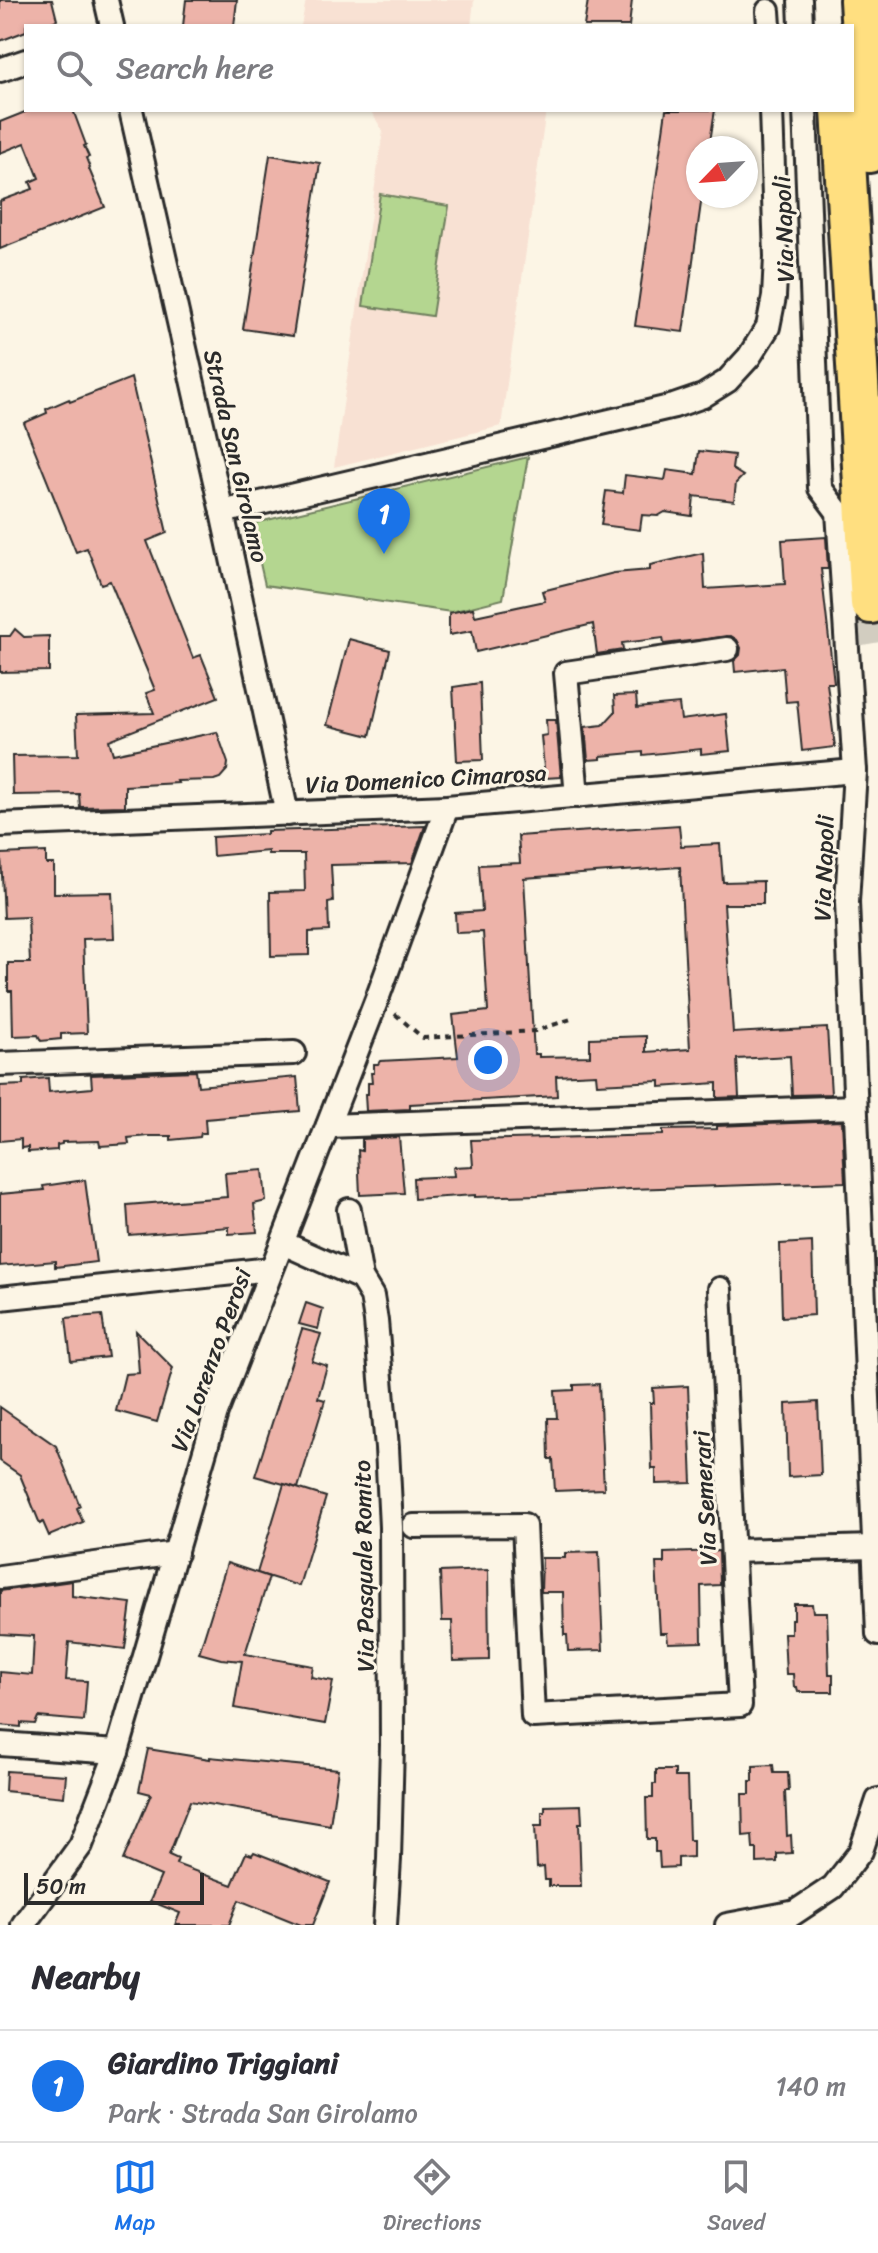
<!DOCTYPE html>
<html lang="en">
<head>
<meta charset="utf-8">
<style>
	body { margin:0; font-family:Sriracha,sans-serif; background:#f2f2f3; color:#2b2b33 }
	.compass { position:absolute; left:686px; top:136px; width:72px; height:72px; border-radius:50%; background:#fff; box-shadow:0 2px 6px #0004; rotate:245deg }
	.scale { position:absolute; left:24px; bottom:20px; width:180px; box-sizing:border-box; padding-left:8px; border:4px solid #2b2b2b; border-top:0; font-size:22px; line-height:28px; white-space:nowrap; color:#2b2b2b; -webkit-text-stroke:6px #fcf5e5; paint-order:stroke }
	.you { position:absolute; left:488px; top:1060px; width:28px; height:28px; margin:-20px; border:6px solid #fff; border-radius:50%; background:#1a73e8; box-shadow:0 0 0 12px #1a73e833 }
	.badge { display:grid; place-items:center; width:52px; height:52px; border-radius:50%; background:#1a73e8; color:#fff; font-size:26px; font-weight:700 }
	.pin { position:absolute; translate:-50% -66px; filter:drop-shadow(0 2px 4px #0008) }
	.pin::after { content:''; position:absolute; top:42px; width:28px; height:24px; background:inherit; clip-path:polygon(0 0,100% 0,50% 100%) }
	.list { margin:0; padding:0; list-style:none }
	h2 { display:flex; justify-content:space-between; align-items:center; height:104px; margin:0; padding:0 32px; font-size:34px }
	h2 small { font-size:26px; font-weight:400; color:#7c7c81 }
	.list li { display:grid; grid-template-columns:52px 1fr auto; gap:24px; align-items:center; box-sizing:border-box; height:112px; padding:0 32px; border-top:2px solid #e1e1e2 }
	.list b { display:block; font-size:30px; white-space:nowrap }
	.list p { margin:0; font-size:26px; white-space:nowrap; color:#7c7c81 }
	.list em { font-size:26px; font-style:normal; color:#7c7c81 }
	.icon { flex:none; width:44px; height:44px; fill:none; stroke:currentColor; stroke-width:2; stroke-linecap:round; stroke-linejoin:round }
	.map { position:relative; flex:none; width:878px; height:1925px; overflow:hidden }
	.search { position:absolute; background:#fff; box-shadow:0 2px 6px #0004; left:24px; right:24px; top:24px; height:88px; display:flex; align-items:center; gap:20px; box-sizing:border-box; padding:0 28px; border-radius:0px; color:#7c7c81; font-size:30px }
	.sheet { height:216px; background:#fff }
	nav { display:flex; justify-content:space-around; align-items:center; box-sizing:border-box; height:112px; border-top:2px solid #e1e1e2; background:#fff; font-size:22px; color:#7c7c81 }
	nav a { display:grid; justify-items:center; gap:4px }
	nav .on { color:#1a73e8 }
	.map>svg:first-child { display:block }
	.built { fill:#f8e1d3 }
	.green { fill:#b4d690; stroke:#70805e; stroke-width:2 }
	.building { fill:#edb3a9; stroke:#2b2b2b; stroke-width:2; fill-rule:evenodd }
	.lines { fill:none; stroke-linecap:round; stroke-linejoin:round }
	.highway-tunnel { stroke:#d2cdc0; stroke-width:40; stroke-dasharray:40 20; stroke-linecap:butt }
	.street-casing { stroke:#2b2b2b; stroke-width:28 }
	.highway-casing { stroke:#2b2b2b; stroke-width:46 }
	.path { stroke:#2b2b2b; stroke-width:4; stroke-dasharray:6 6; stroke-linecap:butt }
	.street { stroke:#fcf5e5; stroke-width:22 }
	.highway { stroke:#ffdf80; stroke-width:40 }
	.labels { text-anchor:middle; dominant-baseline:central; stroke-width:6; stroke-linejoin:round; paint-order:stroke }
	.street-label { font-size:24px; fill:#2b2b2b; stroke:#fcf5e5 }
</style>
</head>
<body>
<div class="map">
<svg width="878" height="1925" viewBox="0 0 878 1925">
	<rect width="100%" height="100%" fill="#fcf5e5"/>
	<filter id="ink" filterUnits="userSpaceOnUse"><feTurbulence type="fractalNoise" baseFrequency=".0125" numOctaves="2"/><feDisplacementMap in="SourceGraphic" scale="16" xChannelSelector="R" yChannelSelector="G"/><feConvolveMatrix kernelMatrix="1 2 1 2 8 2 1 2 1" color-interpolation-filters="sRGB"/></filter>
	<g filter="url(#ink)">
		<g class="built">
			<path d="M306 0H474L471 26H301Z"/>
			<path d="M370 110H546L501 426 334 467 383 131Z"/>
		</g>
		<g class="green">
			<path d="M380 194 449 206 432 316 363 306Z"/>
			<path d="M528 457 503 599 451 612 265 585 251 524Z"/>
		</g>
		<g class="building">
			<path d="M0 0H52L57 20 41 26H26V31L0 41Z"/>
			<path d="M186 0H237L234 26H183Z"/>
			<path d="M588 0H632L629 26H584Z"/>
			<path d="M30 110H73L86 145 84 146 89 157 86 158 90 168 89 169 105 207 0 249V201L33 189 30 182 39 178 25 143 0 153V122Z"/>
			<path d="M666 110H715L709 148H698V196H702L683 332 635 326Z"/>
			<path d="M270 155 320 163 293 336 243 329Z"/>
			<path d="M131 378 167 533 147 541 193 658 201 655 218 697 109 740 113 754 217 732 228 763 227 770 220 778 214 780 177 781 178 783 125 786V806L80 807 79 794 13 795 12 756 78 755 76 715 154 713 146 693 155 690 110 581 101 584 87 548 76 552 24 423 47 413 46 409 69 399 70 402Z"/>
			<path d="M699 451 734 455 732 469 743 476 736 483 734 501 694 496 692 516 665 512 658 516 642 515 640 530 601 525 606 491 623 493 625 475 665 480 667 470 696 474Z"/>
			<path d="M826 537 828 569H821L834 683H827L835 747 802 751 797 701 786 702 783 667 735 672 734 661 740 655 741 648 737 640 731 636 664 644 663 638 622 643 623 650 597 654 593 624 476 652 472 631 449 635V613L473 608 475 616 545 601 542 591 614 573 650 570V565L703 553 705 589 785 584 782 540Z"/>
			<path d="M15 629 24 637 49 636V671L0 672V636H10Z"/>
			<path d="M349 639 390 650 370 736 327 725Z"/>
			<path d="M480 683 483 760 457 761 453 687Z"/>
			<path d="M636 695 637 708 679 704 681 720 726 714 730 751 701 754V749L643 755V752L601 756V759L588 760 585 727 603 725 615 712 614 696Z"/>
			<path d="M546 720H556L561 777 545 778 541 736 547 735Z"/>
			<path d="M679 825 681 846 720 844 723 882 763 881V904H724L733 1033 827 1028 831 1094 792 1095 790 1056 737 1059 739 1097 717 1098V1083L660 1087V1081L597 1084 596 1074 556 1076 557 1096 410 1104V1109L366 1111 365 1094H368V1083H372L371 1073H374V1064H378L380 1061 458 1057 453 1015 488 1011 483 932 456 933 455 913 482 911 479 865 520 863 518 836ZM680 867 690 1049 646 1052V1036L590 1038V1056L539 1057V1054H534L524 878Z"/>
			<path d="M425 826 412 863 331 865 333 902 328 903 329 931 309 932V955L271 956 270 892 305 891 304 854H268V851L213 856 212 837 267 834V831Z"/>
			<path d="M46 852V864H54V893L112 892 114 938 83 939 87 1033 61 1034V1039L41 1041 38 1035 13 1036 12 991H8V963H30L28 917 4 918 1 854Z"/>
			<path d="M196 1071 198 1086 297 1077 300 1111 205 1119 206 1133H201L200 1137 171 1140V1136H148L128 1138 129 1144 100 1146 99 1141 62 1142V1144L57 1145V1150L28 1152V1147L21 1148V1139L0 1141V1086L23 1085V1080L48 1078 49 1092 92 1088 91 1075Z"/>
			<path d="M842 1121 845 1182 630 1189 537 1195 475 1197V1195L414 1199 413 1178 454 1176 453 1167 473 1166 471 1140 663 1135V1130L717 1129V1126Z"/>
			<path d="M399 1137 404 1193 360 1195 358 1150 362 1151V1139Z"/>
			<path d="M263 1170 266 1201 254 1204 257 1232 229 1234V1227L129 1235 127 1205 227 1197 225 1173Z"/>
			<path d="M85 1180 96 1262 55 1267V1261L0 1266V1194L44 1190 43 1186Z"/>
			<path d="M812 1242 814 1315 782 1317 780 1244Z"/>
			<path d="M306 1303 323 1309 318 1329 299 1324Z"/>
			<path d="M102 1315 108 1357 71 1361 66 1318Z"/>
			<path d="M302 1329 321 1334 312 1361 327 1366 318 1398 325 1400 298 1488 255 1476Z"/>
			<path d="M136 1331 173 1368 157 1422 116 1411 125 1374 139 1373Z"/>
			<path d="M599 1384 604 1489 555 1491 553 1459H549L548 1418H557L555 1391 574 1390V1385Z"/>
			<path d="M688 1386 692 1483 656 1484V1469H652L650 1403H654L653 1388Z"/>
			<path d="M818 1402 821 1475 788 1477 786 1404Z"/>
			<path d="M0 1407 56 1446 80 1506 77 1508 83 1522 49 1536 43 1522 40 1524 20 1475 0 1461Z"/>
			<path d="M284 1484 326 1497 299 1586 257 1573Z"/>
			<path d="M719 1551 720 1585 701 1586 702 1642 668 1643 667 1633H660L656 1563H664V1553Z"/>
			<path d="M599 1552 603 1650 568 1651 567 1635H564L563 1592H541L542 1558H565V1553Z"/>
			<path d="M227 1563 269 1577 245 1654 313 1666 311 1677 333 1681 325 1724 234 1708 242 1661 221 1659 199 1653Z"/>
			<path d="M488 1570 489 1660 453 1661 452 1621H442L440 1572Z"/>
			<path d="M72 1581V1596L131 1603 125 1649 69 1642 66 1680 87 1681 84 1721 38 1717 35 1724 21 1723V1727L0 1725V1672L32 1675 34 1636 0 1634V1591Z"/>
			<path d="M794 1604H812L813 1612H827L829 1674H833V1692H798L797 1687H794L793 1674H786L784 1633H791V1619H794Z"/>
			<path d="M148 1749 210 1759V1757L338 1769 330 1825 190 1801 169 1855 178 1859 176 1864 232 1885 246 1853 252 1855 254 1852 330 1882 313 1925H301L239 1900 229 1925H175L180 1913 150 1901 161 1876 123 1860 151 1794 139 1791Z"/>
			<path d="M773 1765 774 1773H788L789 1791H785L787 1836 791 1835 792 1853 777 1854V1862L757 1863V1849H753L752 1835 743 1836 742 1794H750V1781H753V1766Z"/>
			<path d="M656 1770H675V1777H687L689 1840H693V1857L678 1858V1867L660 1868 659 1852H655V1839H647L646 1798H653V1784H656Z"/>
			<path d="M6 1771 66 1775 64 1797 5 1791Z"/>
			<path d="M581 1805 582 1823H579L581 1886H549V1880H545L544 1867 537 1868 535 1826H542V1812H545V1806Z"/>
		</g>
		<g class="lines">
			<path class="highway-tunnel" d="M871 603 878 643"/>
			<g class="street-casing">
				<g id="street">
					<path d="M106 0 112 26"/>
					<path d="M800 0 801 26"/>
					<path d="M768 11 769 26"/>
					<path d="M0 70 26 61"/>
					<path d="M131 110 222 512 287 814"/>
					<path d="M805 110 820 488 838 512 855 771 847 902 878 1634"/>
					<path d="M222 512 674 406 703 396 727 381 749 357 768 327 774 297 776 257 771 110"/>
					<path d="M577 796 566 673 727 649"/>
					<path d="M0 825 447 807 855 771"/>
					<path d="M0 1064 294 1053"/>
					<path d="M328 1126 855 1107"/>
					<path d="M349 1210 361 1278 372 1296 376 1321 387 1448 391 1527 392 1745 389 1859 385 1925"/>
					<path d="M283 1243 361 1278"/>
					<path d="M0 1298 271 1269"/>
					<path d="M414 1526 524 1525 533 1716 740 1705 720 1289"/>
					<path d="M733 1551 873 1547"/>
					<path d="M0 1577 176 1553"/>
					<path d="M0 1744 117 1752"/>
					<path d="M23 1925 81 1845 117 1752 216 1413 377 999 447 807"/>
					<path d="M727 1925 791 1913"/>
					<path d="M776 1925 833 1887 861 1851 878 1800"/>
				</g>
			</g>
			<g class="highway-casing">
				<g id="highway">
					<path d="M860 0 869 152"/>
					<path d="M842 110 871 603"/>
				</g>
			</g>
			<path class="path" d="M395 1014 423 1038 535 1031 574 1018"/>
			<use href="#street" class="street"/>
			<use href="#highway" class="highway"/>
		</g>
	</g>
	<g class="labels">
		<g class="street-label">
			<text transform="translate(784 229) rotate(-92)">Via Napoli</text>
			<text transform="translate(236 456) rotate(77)">Strada San Girolamo</text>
			<text transform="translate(426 779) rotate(-3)">Via Domenico Cimarosa</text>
			<text transform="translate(824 868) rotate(-88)">Via Napoli</text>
			<text transform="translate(211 1360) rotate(-70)">Via Lorenzo Perosi</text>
			<text transform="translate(705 1498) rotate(-93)">Via Semerari</text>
			<text transform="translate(364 1566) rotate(-91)">Via Pasquale Romito</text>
		</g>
	</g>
</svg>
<svg class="compass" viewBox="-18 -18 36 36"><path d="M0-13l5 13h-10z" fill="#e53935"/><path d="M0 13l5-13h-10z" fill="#7c7c81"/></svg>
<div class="scale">50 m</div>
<div class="you"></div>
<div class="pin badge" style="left:384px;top:554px">1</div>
<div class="search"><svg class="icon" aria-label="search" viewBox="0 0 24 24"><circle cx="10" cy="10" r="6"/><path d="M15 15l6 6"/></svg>Search here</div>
</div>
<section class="sheet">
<h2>Nearby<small></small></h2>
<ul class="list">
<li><span class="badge">1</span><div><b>Giardino Triggiani</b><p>Park · Strada San Girolamo</p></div><em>140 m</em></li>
</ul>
</section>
<nav>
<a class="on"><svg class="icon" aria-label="map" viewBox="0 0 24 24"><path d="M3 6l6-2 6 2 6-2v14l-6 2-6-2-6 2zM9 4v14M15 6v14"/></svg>Map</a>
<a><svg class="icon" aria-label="directions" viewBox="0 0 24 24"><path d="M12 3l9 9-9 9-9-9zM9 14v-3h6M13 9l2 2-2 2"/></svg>Directions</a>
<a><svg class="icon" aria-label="saved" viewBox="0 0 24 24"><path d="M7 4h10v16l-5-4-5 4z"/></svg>Saved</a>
</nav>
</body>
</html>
